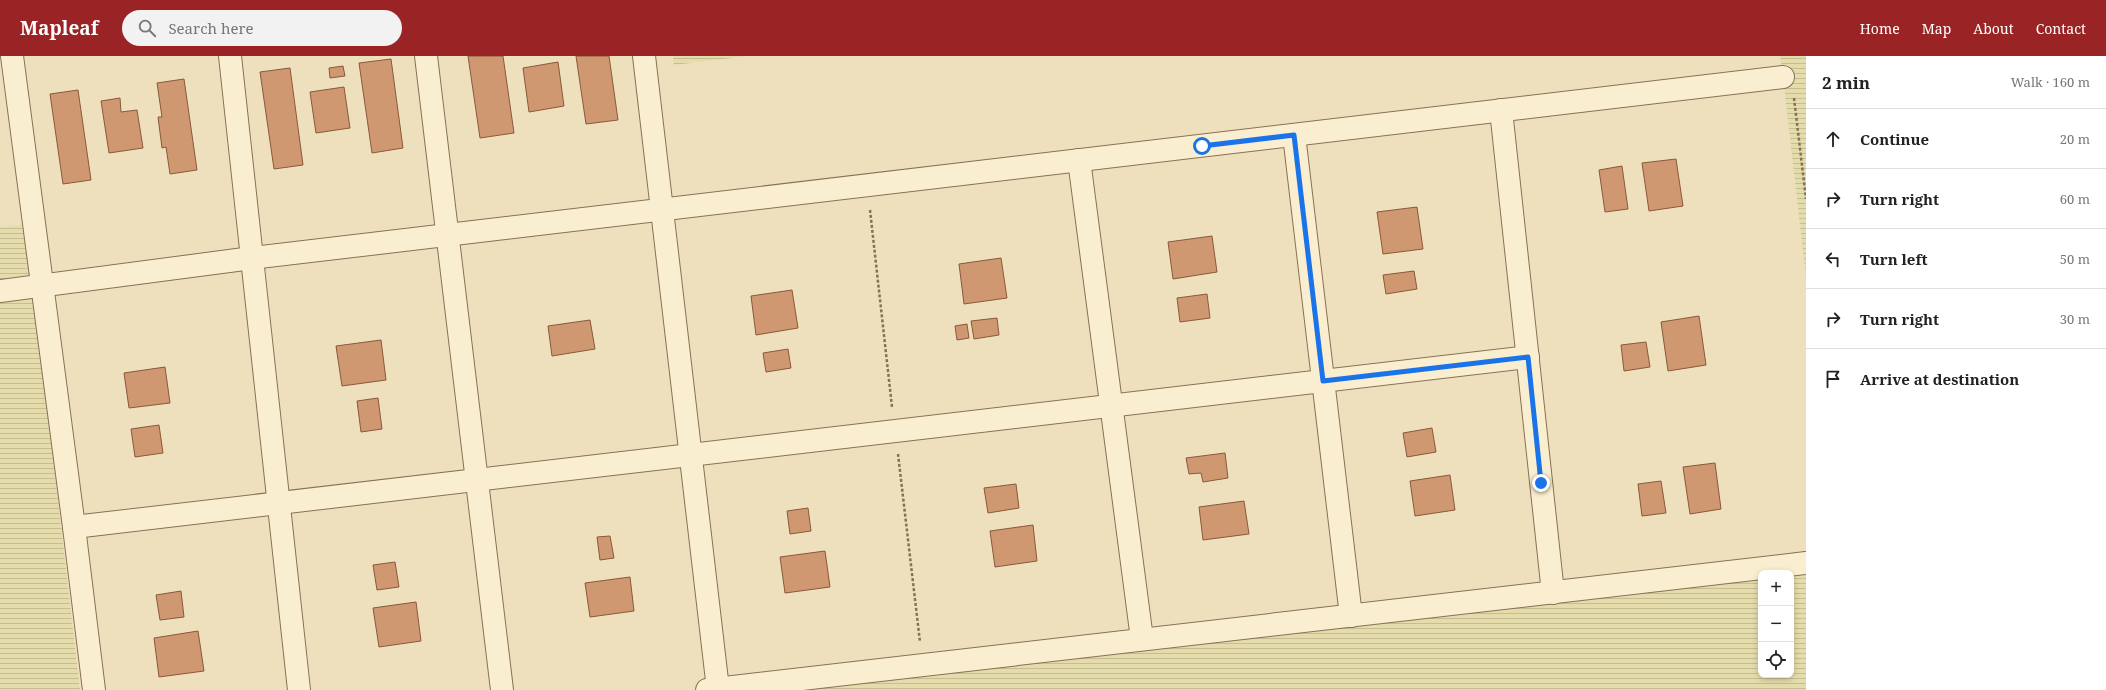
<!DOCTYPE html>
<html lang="en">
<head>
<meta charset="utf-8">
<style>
	body { margin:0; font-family:"Noto Serif",serif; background:#f2f2f2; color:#222 }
	.controls { position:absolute; right:12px; bottom:12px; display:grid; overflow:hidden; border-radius:8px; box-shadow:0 2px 6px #0003 }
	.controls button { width:36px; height:36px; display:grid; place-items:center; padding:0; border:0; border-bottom:1px solid #e0e0e0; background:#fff; color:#222; font:20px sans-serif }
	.stop { position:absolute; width:12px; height:12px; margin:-9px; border:3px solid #1a73e8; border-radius:50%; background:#fff }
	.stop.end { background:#1a73e8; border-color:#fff; box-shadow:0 1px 4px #0008 }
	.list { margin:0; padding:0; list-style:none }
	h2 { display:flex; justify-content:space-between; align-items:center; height:52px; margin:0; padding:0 16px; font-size:17px }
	h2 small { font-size:13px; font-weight:400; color:#767676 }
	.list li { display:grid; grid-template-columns:26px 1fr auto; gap:12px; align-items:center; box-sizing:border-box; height:60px; padding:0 16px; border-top:1px solid #e0e0e0 }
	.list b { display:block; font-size:15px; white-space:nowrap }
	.list em { font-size:13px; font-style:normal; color:#767676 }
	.icon { flex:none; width:22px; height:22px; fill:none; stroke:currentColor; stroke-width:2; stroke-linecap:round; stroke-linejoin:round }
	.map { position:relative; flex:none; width:1806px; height:634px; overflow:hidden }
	header { display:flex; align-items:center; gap:24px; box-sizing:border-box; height:56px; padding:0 20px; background:#992325; color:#fff }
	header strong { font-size:19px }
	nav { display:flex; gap:22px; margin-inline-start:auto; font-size:14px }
	.search { width:280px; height:36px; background:#f2f2f2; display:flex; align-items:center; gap:10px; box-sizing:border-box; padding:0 14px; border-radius:22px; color:#767676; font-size:15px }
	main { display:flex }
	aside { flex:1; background:#fff }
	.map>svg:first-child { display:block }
	.farmland { fill:url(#farmland-rules); fill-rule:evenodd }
	.building { fill:#cf9871; stroke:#88593b }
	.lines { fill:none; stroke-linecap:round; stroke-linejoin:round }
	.minor-casing { stroke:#887056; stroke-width:24 }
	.path { stroke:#887056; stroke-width:2.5; stroke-dasharray:3 2; stroke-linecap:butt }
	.minor { stroke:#faeed1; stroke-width:22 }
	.route { stroke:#1a73e8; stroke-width:5 }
</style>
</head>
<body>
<header>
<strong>Mapleaf</strong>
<div class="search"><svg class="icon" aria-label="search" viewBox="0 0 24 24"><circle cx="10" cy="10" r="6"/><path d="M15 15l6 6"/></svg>Search here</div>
<nav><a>Home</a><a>Map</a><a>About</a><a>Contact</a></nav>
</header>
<main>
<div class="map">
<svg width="1806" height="634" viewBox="0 0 1806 634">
	<defs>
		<pattern id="farmland-rules" width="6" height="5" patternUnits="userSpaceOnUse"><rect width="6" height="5" fill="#e5dcab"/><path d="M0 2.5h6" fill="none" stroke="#c5bd93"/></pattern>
	</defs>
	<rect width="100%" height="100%" fill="#efe0bd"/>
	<g class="farmland">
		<path d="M673 0H749L674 9Z"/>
		<path d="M1780 0H1806V221L1783 21Z"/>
		<path d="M26 168 80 634H0V171Z"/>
		<path d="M1806 503V634H707ZM1761 517H1791V619H1761Z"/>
	</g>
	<g class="building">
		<path d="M468 0H503L514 77 480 82Z"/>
		<path d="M576 0H609L618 64 586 68Z"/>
		<path d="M391 3 403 92 372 97 359 7Z"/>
		<path d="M558 6 564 50 529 56 523 12Z"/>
		<path d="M343 10 345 20 330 22 329 12Z"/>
		<path d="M290 12 303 109 274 113 260 16Z"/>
		<path d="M184 23 197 114 170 118 166 91 162 92 158 61H162L157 27Z"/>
		<path d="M344 31 350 72 316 77 310 36Z"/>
		<path d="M78 34 91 124 63 128 50 38Z"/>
		<path d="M120 42 121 56 137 54 143 92 109 97 101 45Z"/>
		<path d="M1676 103 1683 150 1649 155 1642 107Z"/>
		<path d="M1622 110 1628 153 1605 156 1599 114Z"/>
		<path d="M1417 151 1423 193 1383 198 1377 156Z"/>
		<path d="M1212 180 1217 216 1173 223 1168 186Z"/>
		<path d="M1001 202 1007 242 964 248 959 208Z"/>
		<path d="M1414 215 1417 233 1386 238 1383 219Z"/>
		<path d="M792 234 798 272 756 279 751 240Z"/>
		<path d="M1207 238 1210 262 1180 266 1177 242Z"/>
		<path d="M1699 260 1706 309 1668 315 1661 266Z"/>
		<path d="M997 262 999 279 974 283 971 265Z"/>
		<path d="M590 264 595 293 552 300 548 270Z"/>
		<path d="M967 268 969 282 957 284 955 270Z"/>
		<path d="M381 284 386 324 342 330 336 290Z"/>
		<path d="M1646 286 1650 311 1624 315 1621 289Z"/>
		<path d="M788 293 791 312 766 316 763 297Z"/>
		<path d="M165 311 170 347 129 352 124 317Z"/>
		<path d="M378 342 382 373 361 376 357 345Z"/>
		<path d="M159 369 163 397 135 401 131 373Z"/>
		<path d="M1432 372 1436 396 1407 401 1403 377Z"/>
		<path d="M1225 397 1228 422 1203 426 1201 417 1189 418 1186 402Z"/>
		<path d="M1715 407 1721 453 1690 458 1683 411Z"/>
		<path d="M1450 419 1455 454 1415 460 1410 425Z"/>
		<path d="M1661 425 1666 457 1642 460 1638 428Z"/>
		<path d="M1016 428 1019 452 988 457 984 432Z"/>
		<path d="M1244 445 1249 478 1203 484 1199 451Z"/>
		<path d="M808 452 811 475 790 478 787 455Z"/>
		<path d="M1033 469 1037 505 995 511 990 475Z"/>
		<path d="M610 480 614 502 600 504 597 481Z"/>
		<path d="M825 495 830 531 785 537 780 501Z"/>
		<path d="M395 506 399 531 377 534 373 509Z"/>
		<path d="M630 521 634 555 590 561 585 527Z"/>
		<path d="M181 535 184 561 160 564 156 539Z"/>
		<path d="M416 546 421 585 379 591 373 552Z"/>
		<path d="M198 575 204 615 159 621 154 582Z"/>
	</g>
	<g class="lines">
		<g class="minor-casing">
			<g id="minor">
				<path d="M12 0 74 471 94 634"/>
				<path d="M230 0 299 634"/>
				<path d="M426 0 502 634"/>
				<path d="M644 0 718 633"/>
				<path d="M1501 54 1553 537"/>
				<path d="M1294 79 1351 560"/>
				<path d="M1079 104 1142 583"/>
				<path d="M0 235 252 202 1783 21"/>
				<path d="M74 471 1528 301"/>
				<path d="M707 634 1806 507"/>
			</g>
		</g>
		<g class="path">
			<path d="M1794 42 1806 143"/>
			<path d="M870 154 892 351"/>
			<path d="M898 398 920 586"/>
		</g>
		<use href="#minor" class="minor"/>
	</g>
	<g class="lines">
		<path class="route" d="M1202 90 1294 79 1323 325 1528 301 1541 427"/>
	</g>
</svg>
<div class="controls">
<button>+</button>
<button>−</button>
<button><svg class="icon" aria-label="locate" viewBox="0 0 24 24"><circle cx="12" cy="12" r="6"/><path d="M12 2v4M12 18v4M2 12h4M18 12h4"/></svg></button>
</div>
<div class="stop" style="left:1202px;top:90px"></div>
<div class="stop end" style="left:1541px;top:427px"></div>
</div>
<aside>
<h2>2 min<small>Walk · 160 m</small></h2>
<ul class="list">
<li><svg class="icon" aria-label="ahead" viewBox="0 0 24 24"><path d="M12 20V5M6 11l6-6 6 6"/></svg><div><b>Continue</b></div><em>20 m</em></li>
<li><svg class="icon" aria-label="right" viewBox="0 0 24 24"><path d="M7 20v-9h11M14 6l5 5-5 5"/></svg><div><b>Turn right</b></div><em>60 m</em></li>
<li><svg class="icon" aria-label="left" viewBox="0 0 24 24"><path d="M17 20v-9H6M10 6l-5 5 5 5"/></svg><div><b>Turn left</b></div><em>50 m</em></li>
<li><svg class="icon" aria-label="right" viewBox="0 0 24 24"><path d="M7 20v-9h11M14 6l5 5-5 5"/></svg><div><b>Turn right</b></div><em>30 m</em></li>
<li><svg class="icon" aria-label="arrive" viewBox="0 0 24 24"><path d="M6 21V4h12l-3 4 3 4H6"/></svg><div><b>Arrive at destination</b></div></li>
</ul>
</aside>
</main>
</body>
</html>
